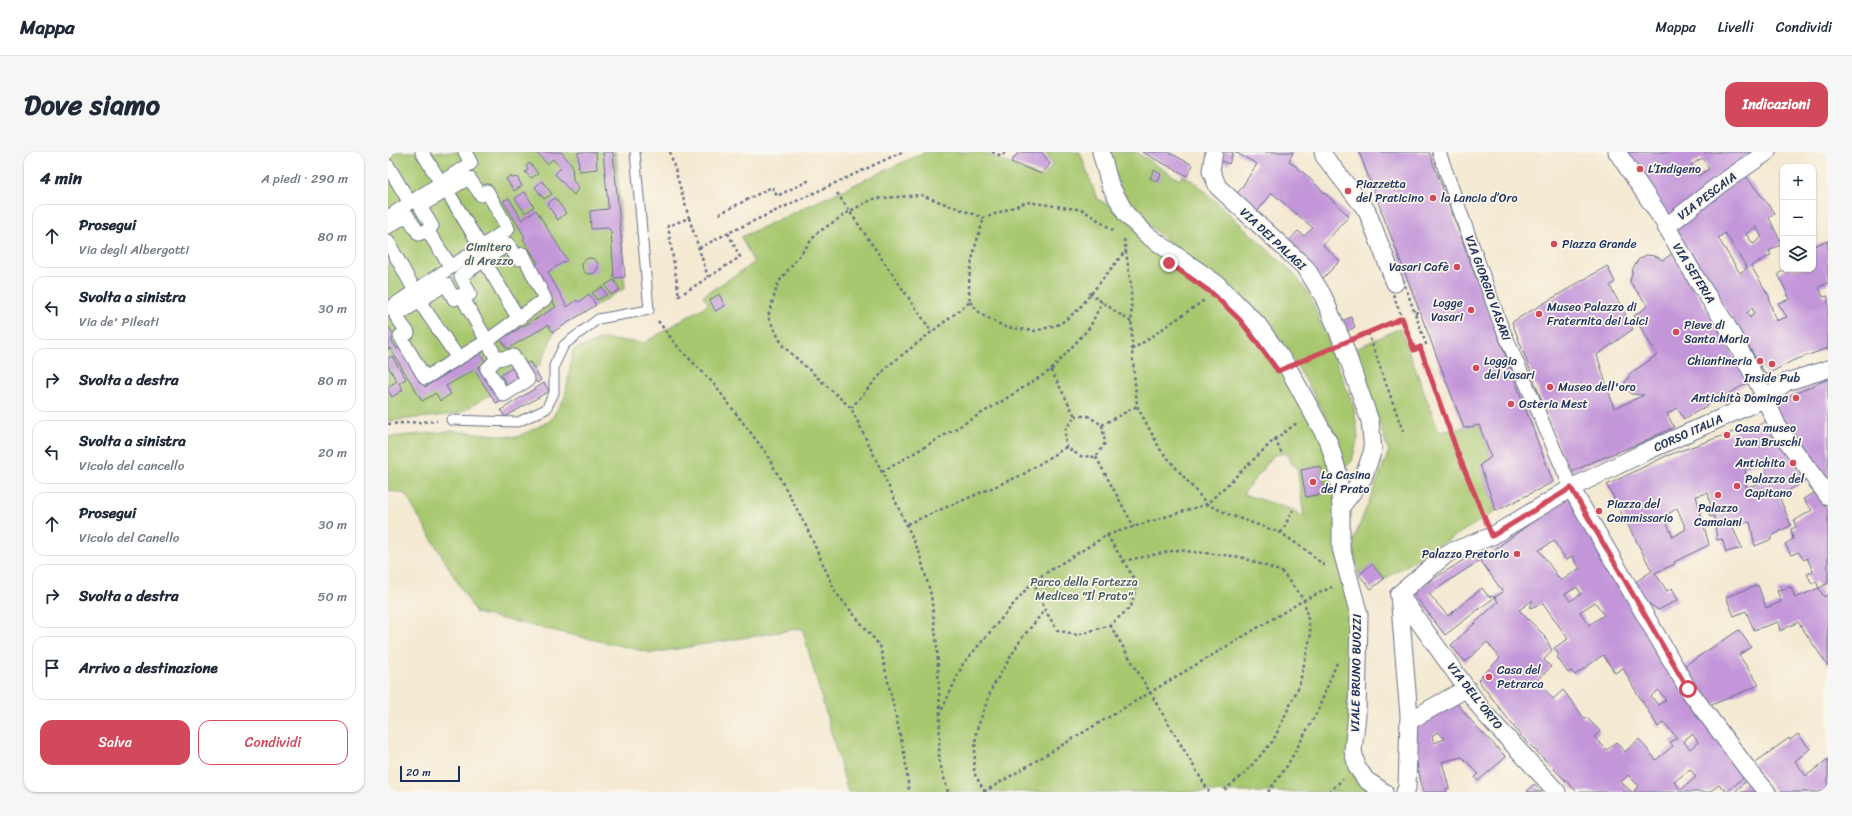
<!DOCTYPE html>
<html lang="it">
<head>
<meta charset="utf-8">
<style>
	body { margin:0; font-family:Sriracha,sans-serif; background:#f6f6f7; color:#1f2937 }
	.controls { position:absolute; right:12px; top:12px; display:grid; overflow:hidden; border-radius:8px; box-shadow:0 1px 3px #0004 }
	.controls button { width:36px; height:36px; display:grid; place-items:center; padding:0; border:0; border-bottom:1px solid #e0e1e3; background:#fff; color:#1f2937; font:20px sans-serif }
	.scale { position:absolute; left:12px; bottom:10px; width:60px; box-sizing:border-box; padding-left:4px; border:2px solid #1b2f5e; border-top:0; font-size:11px; line-height:14px; white-space:nowrap; color:#1b2f5e; -webkit-text-stroke:3px #fbf7ec; paint-order:stroke }
	.stop { position:absolute; width:12px; height:12px; margin:-9px; border:3px solid #d1495b; border-radius:50%; background:#fff }
	.stop.end { background:#d1495b; border-color:#fff; box-shadow:0 1px 4px #0008 }
	.list { margin:0; padding:0; list-style:none }
	h2 { display:flex; justify-content:space-between; align-items:center; height:52px; margin:0; padding:0 16px; font-size:17px }
	h2 small { font-size:13px; font-weight:400; color:#747a83 }
	.list li { display:grid; grid-template-columns:26px 1fr auto; gap:12px; align-items:center; box-sizing:border-box; height:64px; margin:0 8px 8px; padding:0 8px; border:1px solid #e0e1e3; border-radius:12px }
	.list b { display:block; font-size:15px; white-space:nowrap }
	.list p { margin:0; font-size:13px; white-space:nowrap; color:#747a83 }
	.list em { font-size:13px; font-style:normal; color:#747a83 }
	.actions { display:flex; gap:8px; padding:12px 16px }
	.actions a { flex:1; padding:9px 0; border:1px solid #d1495b; border-radius:12px; text-align:center; font-size:14px; color:#d1495b }
	.actions .main { background:#d1495b; color:#fff }
	.icon { flex:none; width:22px; height:22px; fill:none; stroke:currentColor; stroke-width:2; stroke-linecap:round; stroke-linejoin:round }
	.map { position:relative; flex:none; width:1440px; height:640px; overflow:hidden; border-radius:12px }
	header { display:flex; align-items:center; gap:24px; box-sizing:border-box; height:56px; padding:0 20px; background:#fff; border-bottom:1px solid #e0e1e3 }
	header strong { font-size:19px }
	nav { display:flex; gap:22px; margin-inline-start:auto; font-size:14px }
	.intro { display:flex; align-items:center; justify-content:space-between; box-sizing:border-box; height:96px; padding:0 24px }
	h1 { margin:0; font-size:28px }
	.button { padding:10px 18px; border-radius:12px; background:#d1495b; color:#fff; font-size:14px; font-weight:700 }
	main { display:flex; gap:24px; padding:0 24px }
	aside { flex:1; background:#fff; border-radius:12px; box-shadow:0 1px 3px #0004 }
	.map>svg:first-child { display:block }
	.green { fill:#a8c870; stroke:#627c67; fill-rule:evenodd }
	.building { fill:#c396d9; fill-rule:evenodd }
	.lines { fill:none; stroke-linecap:round; stroke-linejoin:round }
	.service-casing { stroke:#677086; stroke-width:11 }
	.pedestrian-casing { stroke:#677086; stroke-width:15 }
	.minor-casing { stroke:#677086; stroke-width:19 }
	.path { stroke:#677086; stroke-width:2.5; stroke-dasharray:3 3; stroke-linecap:butt }
	.service { stroke:#fff; stroke-width:9 }
	.pedestrian { stroke:#fff; stroke-width:13 }
	.minor { stroke:#fff; stroke-width:17 }
	.route { stroke:#d1495b; stroke-width:5 }
	.poi-dot { fill:#d1495b; stroke:#fbf7ec; stroke-width:1.5 }
	.labels { text-anchor:middle; dominant-baseline:central; stroke-width:3.5; stroke-linejoin:round; paint-order:stroke }
	.poi-label { font-size:12px; fill:#1b2f5e; stroke:#fbf7ec; text-anchor:start }
	.street-label { font-size:12px; fill:#1b2f5e; stroke:#fbf7ec }
	.park-label { font-size:12px; fill:#455d63; stroke:#fbf7ec }
</style>
</head>
<body>
<header>
<strong>Mappa</strong>
<nav><a>Mappa</a><a>Livelli</a><a>Condividi</a></nav>
</header>
<div class="intro"><h1>Dove siamo</h1><a class="button">Indicazioni</a></div>
<main>
<aside>
<h2>4 min<small>A piedi · 290 m</small></h2>
<ul class="list">
<li><svg class="icon" aria-label="ahead" viewBox="0 0 24 24"><path d="M12 20V5M6 11l6-6 6 6"/></svg><div><b>Prosegui</b><p>Via degli Albergotti</p></div><em>80 m</em></li>
<li><svg class="icon" aria-label="left" viewBox="0 0 24 24"><path d="M17 20v-9H6M10 6l-5 5 5 5"/></svg><div><b>Svolta a sinistra</b><p>Via de' Pileati</p></div><em>30 m</em></li>
<li><svg class="icon" aria-label="right" viewBox="0 0 24 24"><path d="M7 20v-9h11M14 6l5 5-5 5"/></svg><div><b>Svolta a destra</b></div><em>80 m</em></li>
<li><svg class="icon" aria-label="left" viewBox="0 0 24 24"><path d="M17 20v-9H6M10 6l-5 5 5 5"/></svg><div><b>Svolta a sinistra</b><p>Vicolo del cancello</p></div><em>20 m</em></li>
<li><svg class="icon" aria-label="ahead" viewBox="0 0 24 24"><path d="M12 20V5M6 11l6-6 6 6"/></svg><div><b>Prosegui</b><p>Vicolo del Canello</p></div><em>30 m</em></li>
<li><svg class="icon" aria-label="right" viewBox="0 0 24 24"><path d="M7 20v-9h11M14 6l5 5-5 5"/></svg><div><b>Svolta a destra</b></div><em>50 m</em></li>
<li><svg class="icon" aria-label="arrive" viewBox="0 0 24 24"><path d="M6 21V4h12l-3 4 3 4H6"/></svg><div><b>Arrivo a destinazione</b></div></li>
</ul>
<div class="actions"><a class="main">Salva</a><a>Condividi</a></div>
</aside>
<div class="map">
<svg width="1440" height="640" viewBox="0 0 1440 640">
	<rect width="100%" height="100%" fill="#fbf7ec"/>
	<filter id="ink" filterUnits="userSpaceOnUse"><feTurbulence type="fractalNoise" baseFrequency=".025" numOctaves="2"/><feDisplacementMap in="SourceGraphic" scale="8" xChannelSelector="R" yChannelSelector="G"/><feConvolveMatrix kernelMatrix="1 2 1 2 8 2 1 2 1" color-interpolation-filters="sRGB"/></filter>
	<filter id="wash" filterUnits="userSpaceOnUse"><feTurbulence type="fractalNoise" baseFrequency=".012" numOctaves="4" result="noise"/><feDisplacementMap in="SourceGraphic" scale="16" xChannelSelector="R" yChannelSelector="G"/><feGaussianBlur stdDeviation="0.9" result="paint"/><feColorMatrix in="noise" values="0 0 0 0 0 0 0 0 0 0 0 0 0 0 0 0 0 1.4 0 .05"/><feComposite in="paint" operator="in"/></filter>
	<g filter="url(#wash)">
		<rect width="100%" height="100%" fill="#f4e9d1"/>
		<g class="green">
			<path d="M0 0H228L237 136 167 178 152 213 70 262 0 269Z"/>
			<path d="M537 0H595L654 26 665 12 657 0H692L709 47 738 62 870 173 941 291 971 463 965 599 988 640H460L414 476 264 501 88 461 17 342 0 338V285L66 279 129 285 162 269 177 245 185 198 214 187 256 191 321 152 315 144 366 111 353 85ZM899 301 904 312 909 314 916 365 905 358 855 342 886 303ZM932 314 938 341 919 345 913 318Z"/>
			<path d="M721 0H748L792 28 795 23 807 30 906 122 922 144 966 255 970 285 964 309 957 316 949 287 923 238 911 217 878 169 766 78 744 58 730 31Z"/>
			<path d="M1012 176 1051 280 1091 273 1103 305 1092 313 1108 359 996 427 984 413 971 423 964 392 1001 299 965 198Z"/>
		</g>
		<g id="blocks">
			<g class="building">
				<path d="M148 0H173L184 13 185 29 191 35 186 43 167 22 173 16 165 7 159 12Z"/>
				<path d="M190 0H208L209 17 191 19Z"/>
				<path d="M215 0H225L237 125 226 126 223 79 220 76 203 77 202 59 220 57V53Z"/>
				<path d="M631 0H654L662 12 654 22 623 10Z"/>
				<path d="M754 0H780L805 13 799 24Z"/>
				<path d="M830 0H845L841 12 827 7Z"/>
				<path d="M847 0H905L901 9 917 22 961 64 935 93 952 109 934 127 898 92 910 79 916 84 925 76 884 41 868 61 848 44 869 12Z"/>
				<path d="M971 0H1041L1165 330 1108 359 1092 313 1103 305 1091 273 1076 276Z"/>
				<path d="M1233 0H1371L1278 71ZM1314 6 1321 17 1310 24 1303 13Z"/>
				<path d="M142 11 150 22 143 26 137 20 140 18 138 14Z"/>
				<path d="M766 18 773 22 770 30 762 26Z"/>
				<path d="M1356 22 1387 61 1381 66 1394 92 1381 99 1383 103 1363 114 1381 144 1382 151 1388 169 1399 165 1390 151 1402 147 1390 122 1398 117H1425V94L1440 89V131L1431 135 1435 145 1440 144V196L1404 209 1378 223 1345 168 1284 77ZM1368 75 1374 85 1365 92 1358 82ZM1337 81 1359 116 1352 121 1330 86ZM1364 155 1366 161 1362 166 1359 161Z"/>
				<path d="M122 24 125 26 129 25 134 34 126 39 118 27Z"/>
				<path d="M154 29 164 42 156 47 147 35Z"/>
				<path d="M137 40 146 55 137 61 127 46Z"/>
				<path d="M121 46 134 68 148 58 179 108 160 120 179 155 189 148 191 150 201 142 208 153 165 180 160 173 119 197 113 187 168 155 144 114 150 111 135 87 137 85 115 49Z"/>
				<path d="M167 46 178 61 170 68 159 52Z"/>
				<path d="M1285 101 1361 230 1296 267 1289 256 1279 262 1286 275 1250 292 1207 309 1181 321 1124 170 1219 114 1227 130 1222 134 1245 177 1209 203 1226 256 1234 253 1256 243 1243 242 1236 232 1243 221 1269 203 1246 164 1260 154 1242 130 1245 116 1250 108 1258 103 1267 104 1275 108Z"/>
				<circle cx="202" cy="114" r="8"/>
				<path d="M226 128 232 138 223 143 217 133Z"/>
				<path d="M214 135 219 143 209 148 204 141Z"/>
				<path d="M331 142 337 154 327 159 322 148Z"/>
				<path d="M963 165 967 175 959 179 954 169Z"/>
				<path d="M0 174 7 185 3 188 9 197 13 195 37 235 92 201 98 211 90 215 98 228 115 247 108 251 86 218 58 234 63 242 52 249 48 241 34 249 2 196 0 198Z"/>
				<path d="M4 204 18 227 11 231 15 238 4 245 0 239V235L9 229 0 214V206Z"/>
				<path d="M142 210 153 228 149 231 137 212Z"/>
				<path d="M124 216 130 227 119 233 113 223Z"/>
				<path d="M1440 227V331L1406 292 1384 252Z"/>
				<path d="M156 231 161 239 117 265 113 258Z"/>
				<path d="M1378 269 1419 328 1391 344 1403 373 1382 385 1384 387 1367 394 1362 370 1344 374 1354 396 1338 400 1334 387 1329 388 1326 364 1322 365 1320 357 1323 356 1320 341 1308 344 1321 393 1286 410 1287 412 1267 421 1279 439 1284 436 1290 448 1270 458 1258 449 1246 431 1264 419 1219 333 1278 304 1359 275 1362 278ZM1374 309 1382 329 1358 335 1357 315ZM1289 356 1298 377 1285 385 1276 365Z"/>
				<path d="M932 314 938 341 918 345 913 318Z"/>
				<path d="M1428 340 1440 358V431L1431 436 1428 429 1424 432 1419 422 1425 419 1419 406 1416 408 1410 400 1403 403 1397 392 1405 387 1403 377 1408 375 1406 369 1424 358 1415 347Z"/>
				<path d="M1180 344 1358 623 1339 640 1331 633 1321 640H1245L1251 634 1240 623 1233 630 1244 640H1189L1133 584 1090 528 1112 506 1099 490 1077 510 1063 493 1110 450 1107 445 1057 483 1026 442 1029 437 1079 406 1092 408ZM1166 389 1178 408 1184 404 1192 416 1173 429 1151 398ZM1092 408 1115 440 1107 445 1100 444 1094 436 1060 464 1041 442ZM1189 435 1193 442 1182 449 1177 442ZM1145 448 1142 456 1155 451 1180 487 1166 496 1171 503 1169 505 1180 521 1183 519 1187 523 1215 503 1227 521 1235 516 1246 536 1270 575 1276 570 1289 586 1282 590 1285 594 1268 608 1251 587 1237 600 1228 590 1219 598 1206 585 1212 579 1199 566H1196L1175 538 1165 547 1149 528 1163 515 1156 508 1164 498 1155 482 1131 458ZM1207 450 1216 463 1201 473 1192 460ZM1270 538 1278 548 1270 553 1263 544ZM1304 582 1310 590 1302 597 1295 589ZM1302 617 1308 625 1293 638 1286 630Z"/>
				<path d="M984 412 996 427 983 437 971 423Z"/>
				<path d="M1370 433 1378 456 1393 450 1389 438 1403 435 1407 446 1431 436 1436 445 1440 442V514L1410 470 1392 479 1390 470 1366 478 1358 459 1346 464 1338 445Z"/>
				<path d="M1351 478 1363 495 1351 503 1371 533 1321 554 1293 516Z"/>
				<path d="M1064 545 1085 571 1118 605 1090 629 1087 625 1091 622 1074 605 1054 610 1061 636 1058 637 1059 640H1035L1024 586 1036 564ZM1049 580 1057 587 1046 591 1044 584Z"/>
				<path d="M1410 582 1422 597 1407 609 1418 624 1440 607V640H1388L1365 612 1401 586 1402 588Z"/>
				<path d="M1361 626 1373 640H1347Z"/>
				<path d="M1146 632 1155 640H1139Z"/>
			</g>
		</g>
	</g>
	<g filter="url(#ink)">
		<use href="#blocks" fill-opacity="0" stroke="#677086" stroke-width="1"/>
		<g class="lines">
			<g class="service-casing">
				<path id="service" d="M63 268 130 270 158 257 166 241V214L176 193 210 167 261 158 247 0"/>
			</g>
			<g class="pedestrian-casing">
				<g id="pedestrian">
					<path d="M34 0 53 31"/>
					<path d="M1051 0 1112 171 1183 336"/>
					<path d="M0 14 22 51"/>
					<path d="M59 39 93 95"/>
					<path d="M0 65 83 11 77 0"/>
					<path d="M0 75 19 63 31 82 39 78"/>
					<path d="M0 90 27 139"/>
					<path d="M96 108 130 166"/>
					<path d="M58 132 66 147 73 143 99 189 37 226 12 184 20 181 8 164Z"/>
					<path d="M75 147 82 142 73 124 120 92 130 107 135 102 157 147 99 189 109 207 99 217 116 243 140 228 125 204 109 207"/>
					<path d="M31 149 70 206"/>
					<path d="M0 157 120 77 99 39 93 43 81 26 32 54 44 74 39 78 63 115"/>
				</g>
			</g>
			<g class="minor-casing">
				<g id="minor">
					<path d="M713 0 722 33 738 62 759 83 829 132 870 173 899 214 941 291 950 321 953 355V396L971 463 969 562 965 599 969 615 978 628 996 640"/>
					<path d="M826 0 823 19 830 35 918 116 935 144 955 191 982 269 985 298 975 326 953 355"/>
					<path d="M935 0 936 4 979 59 1007 131"/>
					<path d="M1229 0 1276 70 1309 128 1338 172 1378 246V249L1392 279 1440 344"/>
					<path d="M1278 75 1331 33 1379 0"/>
					<path d="M1183 336 1300 537 1361 619 1379 640"/>
					<path d="M1011 442 1060 401 1104 384 1183 336 1257 300 1378 246 1398 230 1440 217"/>
					<path d="M1011 442 1097 562 1169 640"/>
					<path d="M1011 442 1021 564 1019 636 1017 640"/>
					<path d="M1021 569 1079 536"/>
				</g>
			</g>
			<g class="path">
				<path d="M282 0 301 66 280 74 291 144 352 105 340 81 514 0"/>
				<path d="M604 0 614 4 617 0"/>
				<path d="M449 41 544 180"/>
				<path d="M331 62 384 35 389 44 422 28"/>
				<path d="M301 66 320 125"/>
				<path d="M736 87 743 133 744 198 749 254 772 297 819 352 842 363 893 381 918 398 938 415"/>
				<path d="M311 96 340 81"/>
				<path d="M1015 128 1038 192 1026 198 1002 134Z"/>
				<path d="M701 141 743 170"/>
				<path d="M582 150 594 163 617 175 647 179 672 172 690 158 738 98"/>
				<path d="M1027 161 1032 159"/>
				<path d="M270 169 290 195 325 231 378 301 417 372 448 441 492 494 517 605 521 640"/>
				<path d="M980 181 1015 279"/>
				<path d="M972 184 1014 166"/>
				<path d="M1032 195 1070 302 1097 367"/>
				<path d="M744 198 818 147"/>
				<path d="M916 207 938 198"/>
				<path d="M663 218 687 264"/>
				<path d="M463 256 500 214 582 150C578 121 587 94 596 66"/>
				<path d="M687 264H700L714 273 717 291 708 305 692 304 678 295 677 278Z"/>
				<path d="M0 272 49 269"/>
				<path d="M714 273 749 254"/>
				<path d="M887 287 894 302"/>
				<path d="M708 305 746 375"/>
				<path d="M494 320 611 251 663 218 702 175 714 150"/>
				<path d="M519 372 634 323 678 295"/>
				<path d="M893 381 905 358"/>
				<path d="M735 409 789 398 853 405 894 420 916 448 923 482 911 534 885 589 856 622 834 640"/>
				<path d="M645 429 657 458 669 478 689 483 722 473 743 455 749 431 719 383"/>
				<path d="M722 473 821 640"/>
				<path d="M552 562 549 494 543 443 531 400 494 320 463 256 395 194 380 165 390 131 429 81 462 59 485 47 533 43 596 66 639 50 695 58 726 79"/>
				<path d="M560 640 551 608 552 562 575 512 645 429 719 383 819 352 887 287 909 271"/>
				<path d="M596 640 916 448 944 435"/>
				<path d="M597 640 586 621 588 580 604 536 633 487 657 458"/>
				<path d="M880 640 899 614 930 558 950 508"/>
				<path d="M941 640 955 627"/>
			</g>
			<use href="#service" class="service"/>
			<use href="#pedestrian" class="pedestrian"/>
			<use href="#minor" class="minor"/>
		</g>
	</g>
	<g class="lines" filter="url(#ink)">
		<path class="route" d="M781 111 825 142 852 168 890 219 1014 166 1026 198 1032 195 1070 302 1104 384 1183 336 1300 537"/>
	</g>
	<g class="poi-dot">
		<circle cx="1252" cy="17" r="4"/>
		<circle cx="960" cy="39" r="4"/>
		<circle cx="1045" cy="46" r="4"/>
		<circle cx="1166" cy="92" r="4"/>
		<circle cx="1069" cy="115" r="4"/>
		<circle cx="1083" cy="158" r="4"/>
		<circle cx="1151" cy="162" r="4"/>
		<circle cx="1288" cy="180" r="4"/>
		<circle cx="1372" cy="209" r="4"/>
		<circle cx="1384" cy="212" r="4"/>
		<circle cx="1088" cy="216" r="4"/>
		<circle cx="1162" cy="235" r="4"/>
		<circle cx="1408" cy="246" r="4"/>
		<circle cx="1123" cy="252" r="4"/>
		<circle cx="1339" cy="283" r="4"/>
		<circle cx="1405" cy="311" r="4"/>
		<circle cx="925" cy="330" r="4"/>
		<circle cx="1349" cy="334" r="4"/>
		<circle cx="1330" cy="343" r="4"/>
		<circle cx="1211" cy="359" r="4"/>
		<circle cx="1129" cy="402" r="4"/>
		<circle cx="1101" cy="525" r="4"/>
	</g>
	<g class="labels">
		<g class="poi-label">
			<text x="1260" y="17">L’Indigeno</text>
			<text x="968" y="32">Piazzetta<tspan x="968" dy="14">del Praticino</tspan></text>
			<text x="1053" y="46">la Lancia d’Oro</text>
			<text x="1174" y="92">Piazza Grande</text>
			<text x="1061" y="115" text-anchor="end">Vasari Cafè</text>
			<text x="1075" y="151" text-anchor="end">Logge<tspan x="1075" dy="14">Vasari</tspan></text>
			<text x="1159" y="155">Museo Palazzo di<tspan x="1159" dy="14">Fraternita dei Laici</tspan></text>
			<text x="1296" y="173">Pieve di<tspan x="1296" dy="14">Santa Maria</tspan></text>
			<text x="1096" y="209">Loggia<tspan x="1096" dy="14">del Vasari</tspan></text>
			<text x="1364" y="209" text-anchor="end">Chiantineria</text>
			<text x="1384" y="226" text-anchor="middle">Inside Pub</text>
			<text x="1170" y="235">Museo dell'oro</text>
			<text x="1400" y="246" text-anchor="end">Antichità Dominga</text>
			<text x="1131" y="252">Osteria Mest</text>
			<text x="1347" y="276">Casa museo<tspan x="1347" dy="14">Ivan Bruschi</tspan></text>
			<text x="1397" y="311" text-anchor="end">Antichita</text>
			<text x="933" y="323">La Casina<tspan x="933" dy="14">del Prato</tspan></text>
			<text x="1357" y="327">Palazzo del<tspan x="1357" dy="14">Capitano</tspan></text>
			<text x="1219" y="352">Piazza del<tspan x="1219" dy="14">Commissario</tspan></text>
			<text x="1330" y="356" text-anchor="middle">Palazzo<tspan x="1330" dy="14">Camaiani</tspan></text>
			<text x="1121" y="402" text-anchor="end">Palazzo Pretorio</text>
			<text x="1109" y="518">Casa del<tspan x="1109" dy="14">Petrarca</tspan></text>
		</g>
		<g class="street-label">
			<text transform="translate(1319 44) rotate(-37)">VIA PESCAIA</text>
			<text transform="translate(885 87) rotate(43)">VIA DEI PALAGI</text>
			<text transform="translate(1306 121) rotate(58)">VIA SETERIA</text>
			<text transform="translate(1100 136) rotate(70)">VIA GIORGIO VASARI</text>
			<text transform="translate(1300 281) rotate(-24)">CORSO ITALIA</text>
			<text transform="translate(968 521) rotate(-89)">VIALE BRUNO BUOZZI</text>
			<text transform="translate(1087 544) rotate(52)">VIA DELL'ORTO</text>
		</g>
		<g class="park-label">
			<text x="101" y="95">Cimitero<tspan x="101" dy="14">di Arezzo</tspan></text>
			<text x="696" y="430">Parco della Fortezza<tspan x="696" dy="14">Medicea "Il Prato"</tspan></text>
		</g>
	</g>
</svg>
<div class="controls">
<button>+</button>
<button>−</button>
<button><svg class="icon" aria-label="layers" viewBox="0 0 24 24"><path d="M12 4l9 5-9 5-9-5zM3 14l9 5 9-5"/></svg></button>
</div>
<div class="scale">20 m</div>
<div class="stop" style="left:1300px;top:537px"></div>
<div class="stop end" style="left:781px;top:111px"></div>
</div>
</main>
</body>
</html>
